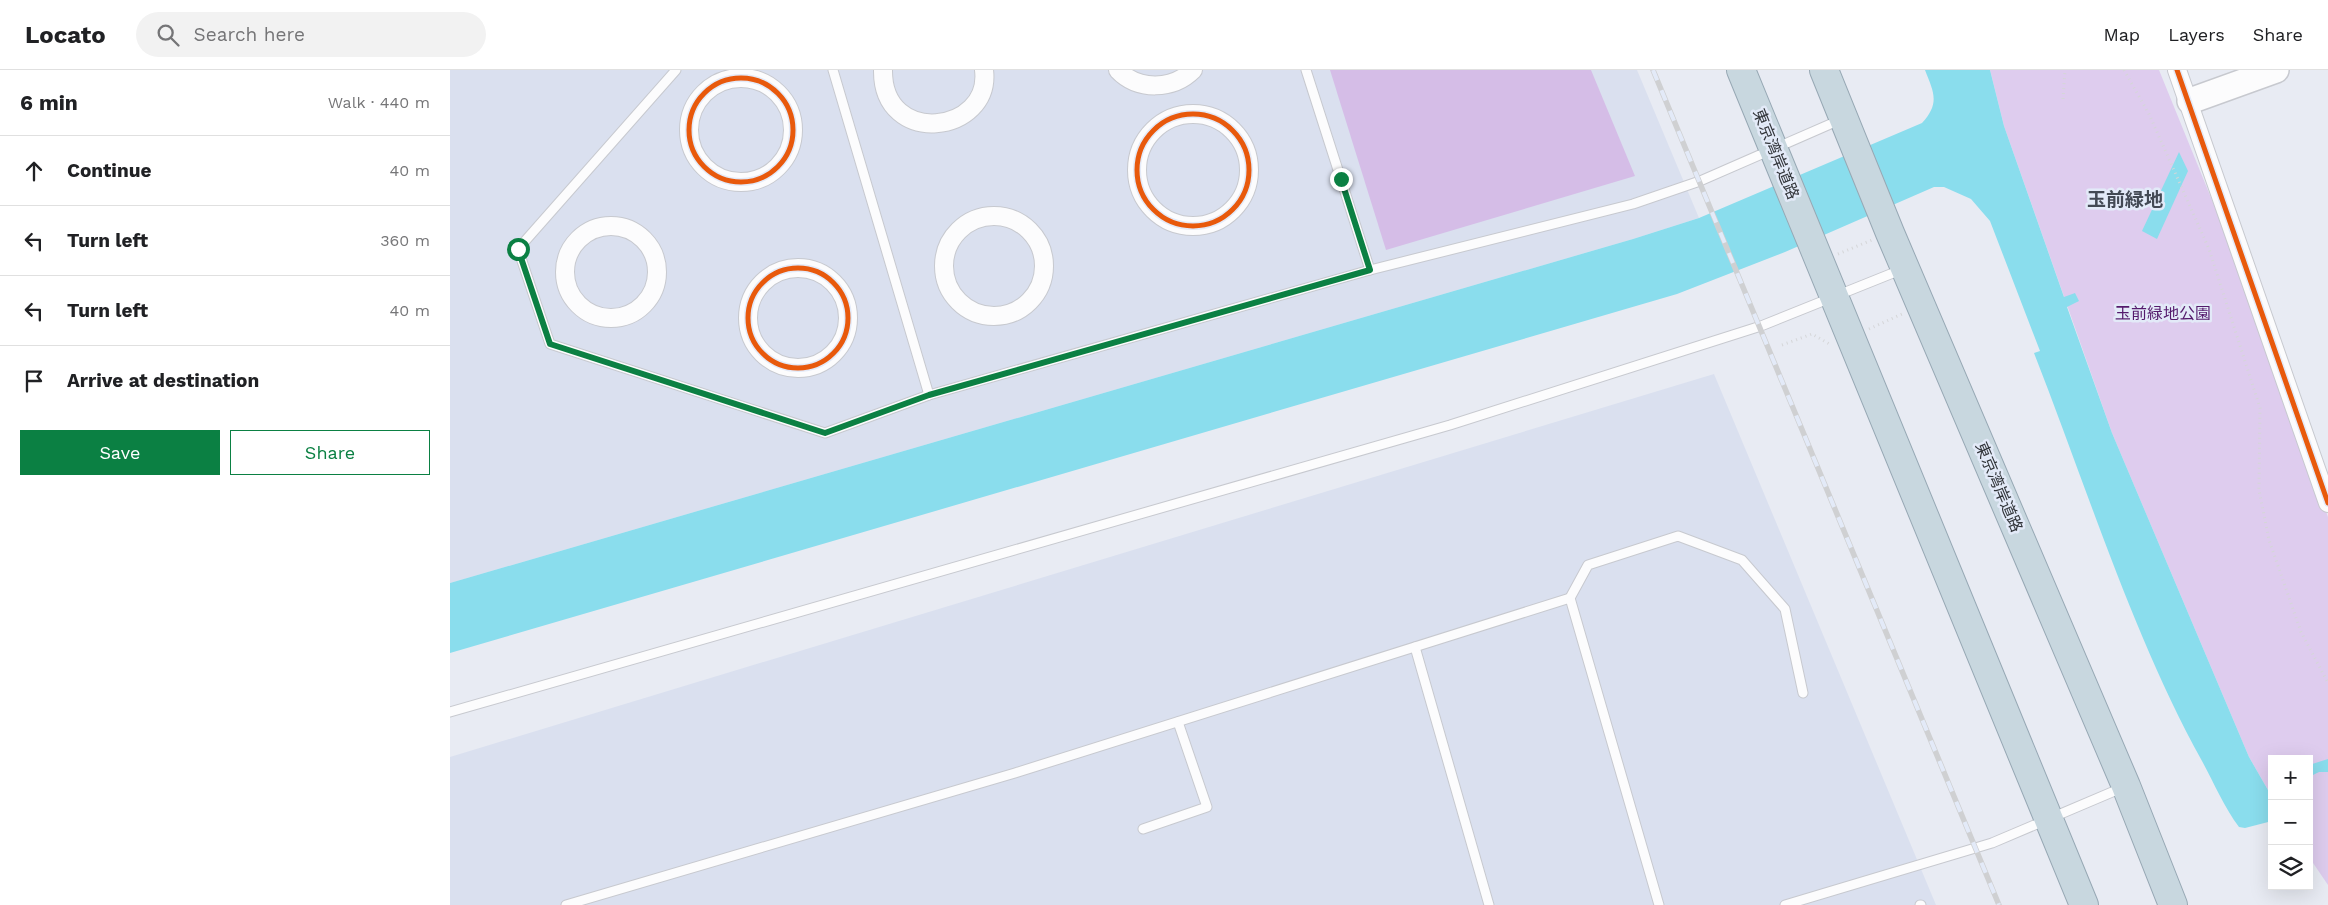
<!DOCTYPE html>
<html lang="en">
<head>
<meta charset="utf-8">
<style>
	body { margin:0; font-family:"Work Sans","Noto Sans JP",sans-serif; background:#f2f2f2; color:#202124 }
	.controls { position:absolute; right:15px; bottom:15px; display:grid; overflow:hidden; border-radius:0px; box-shadow:0 5px 20px #0002 }
	.controls button { width:45px; height:45px; display:grid; place-items:center; padding:0; border:0; border-bottom:1px solid #e0e0e0; background:#fff; color:#202124; font:25px sans-serif }
	.stop { position:absolute; width:15px; height:15px; margin:-11px; border:4px solid #0b8043; border-radius:50%; background:#fff }
	.stop.end { background:#0b8043; border-color:#fff; box-shadow:0 1px 5px #0008 }
	.list { margin:0; padding:0; list-style:none }
	h2 { display:flex; justify-content:space-between; align-items:center; height:65px; margin:0; padding:0 20px; font-size:21px }
	h2 small { font-size:16px; font-weight:400; color:#757577 }
	.list li { display:grid; grid-template-columns:32px 1fr auto; gap:15px; align-items:center; box-sizing:border-box; height:70px; padding:0 20px; border-top:1px solid #e0e0e0 }
	.list b { display:block; font-size:19px; white-space:nowrap }
	.list em { font-size:16px; font-style:normal; color:#757577 }
	.actions { display:flex; gap:10px; padding:15px 20px }
	.actions a { flex:1; padding:11px 0; border:1px solid #0b8043; border-radius:0px; text-align:center; font-size:18px; color:#0b8043 }
	.actions .main { background:#0b8043; color:#fff }
	.icon { flex:none; width:28px; height:28px; fill:none; stroke:currentColor; stroke-width:2; stroke-linecap:round; stroke-linejoin:round }
	.map { position:relative; flex:none; width:1878px; height:835px; overflow:hidden }
	header { display:flex; align-items:center; gap:30px; box-sizing:border-box; height:70px; padding:0 25px; background:#fff; border-bottom:1px solid #e0e0e0 }
	header strong { font-size:24px }
	nav { display:flex; gap:28px; margin-inline-start:auto; font-size:18px }
	.search { width:350px; height:45px; background:#f2f2f2; display:flex; align-items:center; gap:12px; box-sizing:border-box; padding:0 18px; border-radius:28px; color:#757577; font-size:19px }
	main { display:flex }
	aside { flex:1; background:#fff }
	.map>svg:first-child { display:block }
	.built { fill:#dae0ef }
	.green { fill:#deccee }
	.forest { fill:#d5bde7 }
	.water { fill:#8added }
	.lines { fill:none; stroke-linecap:round; stroke-linejoin:round }
	.lane-casing { stroke:#c7c9cf; stroke-width:11 }
	.street-casing { stroke:#c7c9cf; stroke-width:20 }
	.secondary-casing { stroke:#c7c9cf; stroke-width:28 }
	.highway-casing { stroke:#97a8b4; stroke-width:30 }
	.path { stroke:#d5d6d8; stroke-width:3; stroke-dasharray:1 4; stroke-linecap:butt }
	.lane { stroke:#fcfcfd; stroke-width:9 }
	.street { stroke:#fcfcfd; stroke-width:18 }
	.secondary { stroke:#fcfcfd; stroke-width:25 }
	.highway { stroke:#c8d7df; stroke-width:28 }
	.rail-casing { stroke:#cfd0d2; stroke-width:5.5 }
	.rail { stroke:#e3eaf8; stroke-width:4; stroke-dasharray:11; stroke-linecap:butt }
	.cycleway-casing { stroke:#e3eaf8; stroke-width:8 }
	.cycleway { stroke:#e8590c; stroke-width:5 }
	.route { stroke:#0b8043; stroke-width:6 }
	.labels { text-anchor:middle; dominant-baseline:central; stroke-width:5; stroke-linejoin:round; paint-order:stroke }
	.street-label { font-size:16px; fill:#313439; stroke:#e3eaf8 }
	.park-label { font-size:16px; fill:#541a6c; stroke:#e3eaf8 }
	.quarter-label { font-size:19px; font-weight:bold; fill:#434954; stroke:#e3eaf8 }
</style>
</head>
<body>
<header>
<strong>Locato</strong>
<div class="search"><svg class="icon" aria-label="search" viewBox="0 0 24 24"><circle cx="10" cy="10" r="6"/><path d="M15 15l6 6"/></svg>Search here</div>
<nav><a>Map</a><a>Layers</a><a>Share</a></nav>
</header>
<main>
<aside>
<h2>6 min<small>Walk · 440 m</small></h2>
<ul class="list">
<li><svg class="icon" aria-label="ahead" viewBox="0 0 24 24"><path d="M12 20V5M6 11l6-6 6 6"/></svg><div><b>Continue</b></div><em>40 m</em></li>
<li><svg class="icon" aria-label="left" viewBox="0 0 24 24"><path d="M17 20v-9H6M10 6l-5 5 5 5"/></svg><div><b>Turn left</b></div><em>360 m</em></li>
<li><svg class="icon" aria-label="left" viewBox="0 0 24 24"><path d="M17 20v-9H6M10 6l-5 5 5 5"/></svg><div><b>Turn left</b></div><em>40 m</em></li>
<li><svg class="icon" aria-label="arrive" viewBox="0 0 24 24"><path d="M6 21V4h12l-3 4 3 4H6"/></svg><div><b>Arrive at destination</b></div></li>
</ul>
<div class="actions"><a class="main">Save</a><a>Share</a></div>
</aside>
<div class="map">
<svg width="1878" height="835" viewBox="0 0 1878 835">
	<rect width="100%" height="100%" fill="#e8ebf3"/>
	<g class="built">
		<path d="M0 0H1187L1249 148 1183 169 0 513Z"/>
		<path d="M1264 304 1486 835H0V687Z"/>
	</g>
	<path class="green" d="M1540 0H1709L1792 204 1878 447V815L1859 787V689H1822V727L1799 687 1662 363 1554 56Z"/>
	<path class="forest" d="M880 0H1141L1185 106 936 180Z"/>
	<g class="water">
		<path d="M1475 0H1540L1554 56 1614 227 1625 223 1629 231 1617 237 1662 363 1799 687 1822 727V751L1795 758 1789 757C1774 737 1764 713 1752 691 1682 564 1637 418 1584 283L1590 281 1540 151 1521 129 1494 117H1484L1335 182 1227 224 0 583V513L1183 169 1249 148 1472 53C1490 33 1484 23 1475 0Z"/>
		<path d="M1729 82 1738 101 1707 169 1692 161Z"/>
		<path d="M1878 689V702H1869L1859 707V695Z"/>
	</g>
	<g class="lines">
		<g class="lane-casing">
			<g id="lane">
				<path d="M226 0 68 179 100 274 375 363 479 325 920 200 1183 134 1250 111 1392 49"/>
				<path d="M383 0 479 325"/>
				<path d="M856 0 920 200"/>
				<path d="M1120 528 1138 495 1228 466 1292 490 1335 539 1353 623"/>
				<path d="M965 577 1039 835"/>
				<path d="M0 642 1000 355 1311 256 1453 199"/>
				<path d="M693 759 757 737 728 652"/>
				<path d="M116 835 565 703 1120 528 1209 835"/>
				<path d="M1335 835 1542 773 1674 717"/>
				<path d="M1470 835H1471"/>
			</g>
		</g>
		<g class="street-casing">
			<g id="street">
				<path d="M433 0C432 78 542 64 534 0"/>
				<path d="M668 0C688 21 723 20 743 0"/>
				<path d="M1727 0 1878 433"/>
				<circle cx="291" cy="60" r="52"/>
				<circle cx="743" cy="100" r="56"/>
				<circle cx="544" cy="196" r="50"/>
				<circle cx="161" cy="202" r="46"/>
				<circle cx="348" cy="248" r="50"/>
			</g>
		</g>
		<g class="secondary-casing">
			<path id="secondary" d="M1740 31 1826 0"/>
		</g>
		<g class="highway-casing">
			<g id="highway">
				<path d="M1291 0 1634 835"/>
				<path d="M1374 0 1440 163 1676 716 1723 835"/>
			</g>
		</g>
		<g class="path">
			<path d="M1674 0 1699 44 1759 179 1810 338 1809 420 1819 470 1851 562 1878 613"/>
			<path d="M1613 29 1615 0"/>
			<path d="M1388 184 1422 170"/>
			<path d="M1419 259 1452 244"/>
			<path d="M1332 275 1362 264 1381 275"/>
		</g>
		<use href="#lane" class="lane"/>
		<use href="#street" class="street"/>
		<use href="#secondary" class="secondary"/>
		<use href="#highway" class="highway"/>
		<g class="rail-casing">
			<path id="rail" d="M1203 0 1549 835"/>
		</g>
		<use href="#rail" class="rail"/>
		<g class="cycleway-casing">
			<g id="cycleway">
				<path d="M1727 0 1878 433"/>
				<circle cx="291" cy="60" r="52"/>
				<circle cx="743" cy="100" r="56"/>
				<circle cx="348" cy="248" r="50"/>
			</g>
		</g>
		<use href="#cycleway" class="cycleway"/>
	</g>
	<g class="lines">
		<path class="route" d="M68 179 100 274 375 363 479 325 920 200 891 109"/>
	</g>
	<g class="labels">
		<g class="street-label">
			<text transform="translate(1326 84) rotate(68)">東京湾岸道路</text>
			<text transform="translate(1549 417) rotate(67)">東京湾岸道路</text>
		</g>
		<g class="park-label">
			<text x="1713" y="243">玉前緑地公園</text>
		</g>
		<g class="quarter-label">
			<text x="1675" y="129">玉前緑地</text>
		</g>
	</g>
</svg>
<div class="controls">
<button>+</button>
<button>−</button>
<button><svg class="icon" aria-label="layers" viewBox="0 0 24 24"><path d="M12 4l9 5-9 5-9-5zM3 14l9 5 9-5"/></svg></button>
</div>
<div class="stop" style="left:68px;top:179px"></div>
<div class="stop end" style="left:891px;top:109px"></div>
</div>
</main>
</body>
</html>
